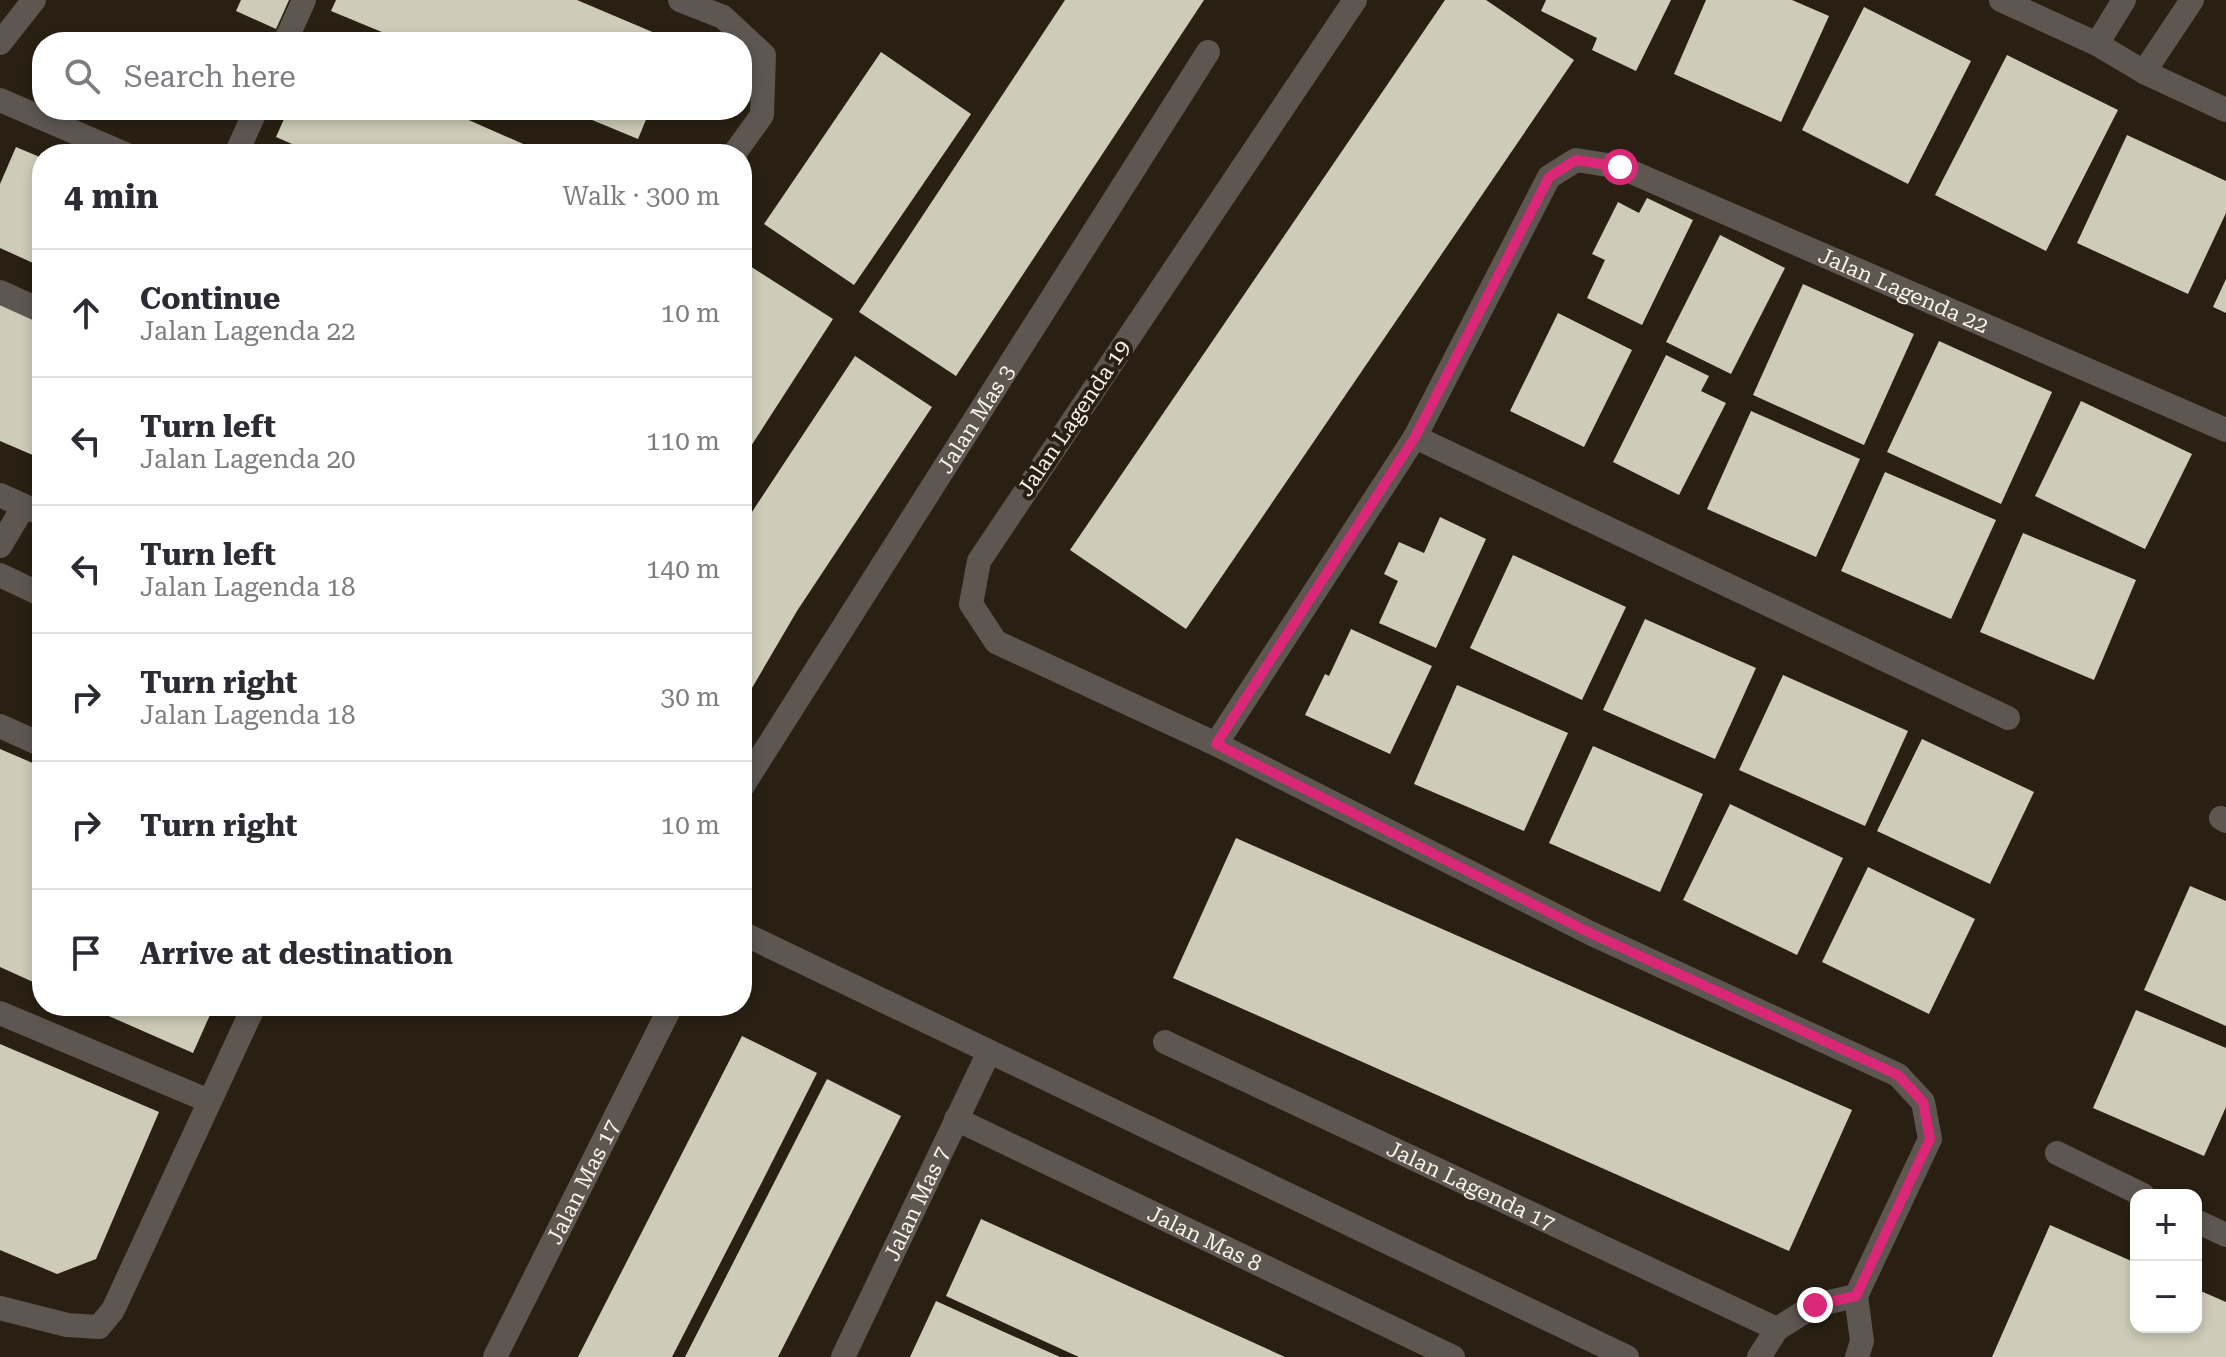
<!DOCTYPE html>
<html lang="en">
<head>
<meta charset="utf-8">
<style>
	body { margin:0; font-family:"Roboto Serif",serif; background:#f7f7f7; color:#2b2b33 }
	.controls { position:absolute; right:24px; bottom:24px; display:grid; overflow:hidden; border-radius:16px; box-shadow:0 4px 12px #0003 }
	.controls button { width:72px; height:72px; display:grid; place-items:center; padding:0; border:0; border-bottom:2px solid #e1e1e2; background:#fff; color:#2b2b33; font:40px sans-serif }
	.stop { position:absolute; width:24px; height:24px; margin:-18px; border:6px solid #db2777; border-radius:50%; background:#fff }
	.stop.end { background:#db2777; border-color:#fff; box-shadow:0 2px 8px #0008 }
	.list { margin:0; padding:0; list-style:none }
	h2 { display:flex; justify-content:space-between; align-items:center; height:104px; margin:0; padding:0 32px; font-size:34px }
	h2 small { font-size:26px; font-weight:400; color:#7c7c81 }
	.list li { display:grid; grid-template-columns:52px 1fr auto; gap:24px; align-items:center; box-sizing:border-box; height:128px; padding:0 32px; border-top:2px solid #e1e1e2 }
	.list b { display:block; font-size:30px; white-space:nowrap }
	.list p { margin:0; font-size:26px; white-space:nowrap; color:#7c7c81 }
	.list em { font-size:26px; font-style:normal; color:#7c7c81 }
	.icon { flex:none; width:44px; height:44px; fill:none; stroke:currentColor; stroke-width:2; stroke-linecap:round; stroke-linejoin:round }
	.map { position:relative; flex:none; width:2226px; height:1357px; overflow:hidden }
	.search { position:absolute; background:#fff; box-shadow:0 4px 12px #0003; left:32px; top:32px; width:720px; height:88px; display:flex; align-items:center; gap:20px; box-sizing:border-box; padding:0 28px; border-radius:32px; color:#7c7c81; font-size:30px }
	.panel { position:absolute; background:#fff; box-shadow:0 4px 12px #0003; left:32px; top:144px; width:720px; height:872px; border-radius:32px }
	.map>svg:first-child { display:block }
	.building { fill:#ceccb8 }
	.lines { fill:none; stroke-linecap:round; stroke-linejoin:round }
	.minor { stroke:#5d5651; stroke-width:24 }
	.route { stroke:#db2777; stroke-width:10 }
	.labels { text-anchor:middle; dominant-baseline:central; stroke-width:8; stroke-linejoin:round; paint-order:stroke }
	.street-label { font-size:22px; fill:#f9f3ea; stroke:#292013 }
</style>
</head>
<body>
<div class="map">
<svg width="2226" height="1357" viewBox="0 0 2226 1357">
	<rect width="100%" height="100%" fill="#292013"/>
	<g class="building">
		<path d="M241 0H289L276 29 236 11Z"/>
		<path d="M336 0H577L676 42H406L331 11Z"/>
		<path d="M1065 0H1204L956 376 859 312Z"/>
		<path d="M1445 0H1486L1574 60 1186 629 1070 550Z"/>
		<path d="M1546 0H1671L1636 71 1592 50 1597 38 1541 11Z"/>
		<path d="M1706 0H1792L1829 16 1781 122 1674 74Z"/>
		<path d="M1864 7 1971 61 1908 184 1802 130Z"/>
		<path d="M881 52 971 114 854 285 764 224Z"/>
		<path d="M2007 55 2118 110 2046 251 1935 195Z"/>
		<path d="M288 110H446L546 154H315L276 137Z"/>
		<path d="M568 110H650L638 139Z"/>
		<path d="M2127 135 2226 181V213L2188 294 2077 243Z"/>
		<path d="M16 147 42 158V267L0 248V184Z"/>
		<path d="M1647 198 1693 220 1642 325 1587 298 1605 260 1592 254 1618 202 1639 213Z"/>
		<path d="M1720 235 1785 268 1731 374 1666 342Z"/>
		<path d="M742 261 833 319 742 460Z"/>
		<path d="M2226 279V313L2213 307Z"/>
		<path d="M1803 284 1914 334 1864 445 1753 395Z"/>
		<path d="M0 291 42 309V459L0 441Z"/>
		<path d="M1558 313 1632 350 1584 447 1510 411Z"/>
		<path d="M1939 341 2052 392 2001 504 1887 452Z"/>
		<path d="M1666 355 1709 376 1701 391 1726 403 1679 495 1613 462Z"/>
		<path d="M855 356 932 407 797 611 742 705V527Z"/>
		<path d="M2081 401 2192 454 2145 549 2035 496Z"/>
		<path d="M1751 411 1860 459 1816 557 1707 509Z"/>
		<path d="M1885 472 1996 520 1951 619 1841 571Z"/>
		<path d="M1440 517 1486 539 1436 648 1379 623 1398 581 1384 574 1399 542 1424 553Z"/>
		<path d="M2023 533 2136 580 2094 680 1980 632Z"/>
		<path d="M1513 555 1626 607 1582 700 1470 648Z"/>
		<path d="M1645 619 1756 668 1715 759 1603 710Z"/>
		<path d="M1351 629 1432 666 1390 754 1305 715 1325 674 1329 676Z"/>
		<path d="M1783 675 1908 731 1865 826 1739 770Z"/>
		<path d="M1457 685 1568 733 1524 831 1414 784Z"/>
		<path d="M1922 739 2034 792 1990 884 1877 831Z"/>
		<path d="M1593 746 1703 794 1660 892 1549 843Z"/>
		<path d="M0 749 42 767V986L0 967Z"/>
		<path d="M1730 804 1843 858 1797 955 1683 900Z"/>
		<path d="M1236 838 1852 1110 1789 1251 1173 978Z"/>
		<path d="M1868 867 1975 919 1929 1014 1822 962Z"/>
		<path d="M2190 886 2226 901V1026L2144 990Z"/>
		<path d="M86 1006H214L193 1053Z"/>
		<path d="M2136 1010 2226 1048V1107L2204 1156 2093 1108Z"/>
		<path d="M742 1036 817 1073 762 1182 672 1357H578Z"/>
		<path d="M0 1044 159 1112 96 1259 57 1274 0 1250Z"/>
		<path d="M827 1079 901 1116 778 1357H685Z"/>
		<path d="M981 1219 1069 1259 1285 1357H1079L1059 1348 946 1296Z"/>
		<path d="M2050 1225 2136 1263V1327H2196V1289L2226 1302V1357H1992Z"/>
		<path d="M936 1301 1002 1331 1060 1357H910Z"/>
	</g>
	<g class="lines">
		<g class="minor">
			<path d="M680 0 723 17 764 55 762 115 734 154"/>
			<path d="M1355 0 979 561 971 604 996 642 1216 744 1590 933 1898 1075 1923 1102 1930 1139 1856 1296"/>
			<path d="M2001 0 2097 44 2144 72 2226 110"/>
			<path d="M285 42 304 0"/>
			<path d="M0 43 34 0"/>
			<path d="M2097 44 2124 0"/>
			<path d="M2144 72 2192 0"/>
			<path d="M0 100 125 154"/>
			<path d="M236 154 256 110"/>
			<path d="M0 292 42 311"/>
			<path d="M1415 437 2008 718"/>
			<path d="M0 495 42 514"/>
			<path d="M0 546 24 506"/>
			<path d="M0 575 42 595"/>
			<path d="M0 726 42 745"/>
			<path id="s1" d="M1216 744 1415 437 1549 177 1576 160 1620 167 2226 430"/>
			<path id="s2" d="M742 787 1208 52"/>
			<path d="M2221 818 2226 821"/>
			<path d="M742 933 1627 1357"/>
			<path d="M0 1013 209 1101"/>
			<path id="s3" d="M1165 1042 1777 1329"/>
			<path id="s4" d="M956 1119 1453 1357"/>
			<path d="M2057 1153 2143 1195"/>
			<path d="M2196 1221 2226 1235"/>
			<path d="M1856 1296 1862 1341 1857 1357"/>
			<path d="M0 1308 67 1325 99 1327 113 1310 254 1006"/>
			<path id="s5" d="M495 1357 671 1006"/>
			<path id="s6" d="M843 1357 989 1052"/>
			<path d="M1759 1357 1777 1329 1815 1305 1856 1296"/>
		</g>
	</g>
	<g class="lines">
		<path class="route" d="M1620 167 1576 160 1549 177 1415 437 1216 744 1590 933 1898 1075 1923 1102 1930 1139 1856 1296 1815 1305"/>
	</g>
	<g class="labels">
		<g class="street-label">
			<text stroke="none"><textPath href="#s1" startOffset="1044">Jalan Lagenda 22</textPath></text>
			<text transform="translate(1074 418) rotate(-56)">Jalan Lagenda 19</text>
			<text stroke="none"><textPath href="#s2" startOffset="436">Jalan Mas 3</textPath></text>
			<text stroke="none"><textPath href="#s5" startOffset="196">Jalan Mas 17</textPath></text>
			<text stroke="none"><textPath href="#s3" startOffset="338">Jalan Lagenda 17</textPath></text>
			<text stroke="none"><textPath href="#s6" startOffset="170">Jalan Mas 7</textPath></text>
			<text stroke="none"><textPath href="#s4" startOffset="276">Jalan Mas 8</textPath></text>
		</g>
	</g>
</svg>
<div class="controls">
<button>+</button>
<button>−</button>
</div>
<div class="stop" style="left:1620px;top:167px"></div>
<div class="stop end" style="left:1815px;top:1305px"></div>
<div class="search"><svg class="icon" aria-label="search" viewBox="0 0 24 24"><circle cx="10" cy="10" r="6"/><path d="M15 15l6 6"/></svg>Search here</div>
<section class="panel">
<h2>4 min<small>Walk · 300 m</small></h2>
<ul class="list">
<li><svg class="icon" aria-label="ahead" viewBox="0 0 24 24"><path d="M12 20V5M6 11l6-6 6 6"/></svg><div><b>Continue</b><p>Jalan Lagenda 22</p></div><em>10 m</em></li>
<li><svg class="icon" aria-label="left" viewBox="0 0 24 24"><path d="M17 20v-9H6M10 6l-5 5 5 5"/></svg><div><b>Turn left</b><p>Jalan Lagenda 20</p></div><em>110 m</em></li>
<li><svg class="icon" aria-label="left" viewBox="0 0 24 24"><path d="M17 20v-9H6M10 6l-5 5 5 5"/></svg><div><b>Turn left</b><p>Jalan Lagenda 18</p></div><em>140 m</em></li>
<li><svg class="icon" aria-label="right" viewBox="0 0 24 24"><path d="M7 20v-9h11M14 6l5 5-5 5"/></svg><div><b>Turn right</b><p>Jalan Lagenda 18</p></div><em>30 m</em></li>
<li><svg class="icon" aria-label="right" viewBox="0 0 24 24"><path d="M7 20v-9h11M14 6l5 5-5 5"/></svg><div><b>Turn right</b></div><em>10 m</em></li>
<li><svg class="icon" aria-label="arrive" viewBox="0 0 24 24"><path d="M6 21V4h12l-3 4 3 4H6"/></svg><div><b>Arrive at destination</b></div></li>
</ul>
</section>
</div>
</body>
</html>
